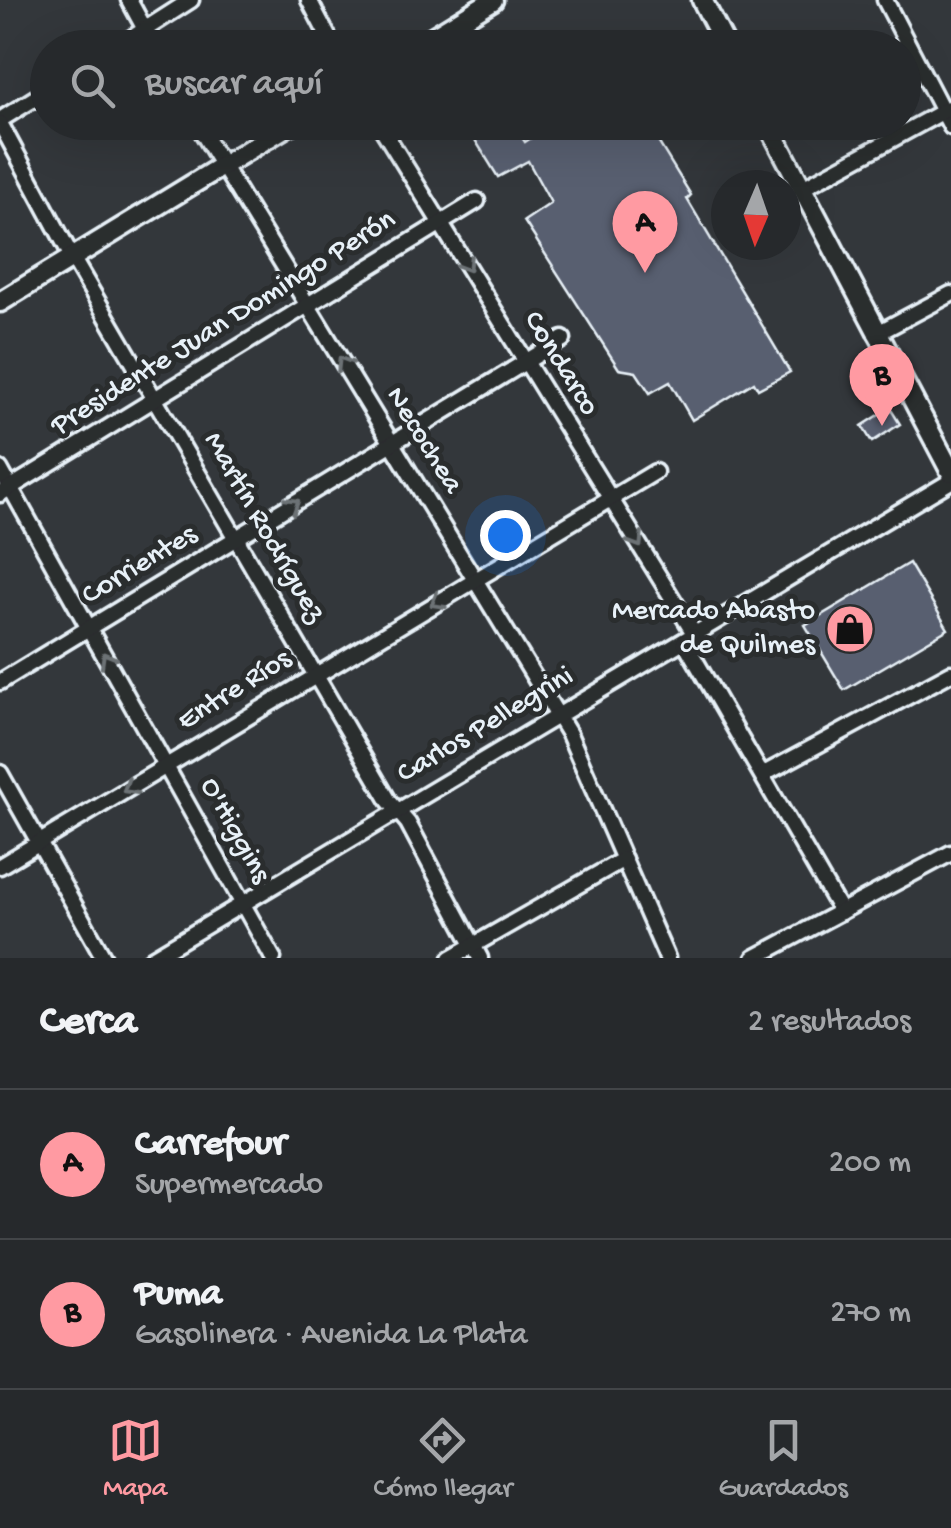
<!DOCTYPE html>
<html lang="es">
<head>
<meta charset="utf-8">
<style>
	body { margin:0; font-family:"Gochi Hand",sans-serif; background:#323538; color:#f1f3f6 }
	.compass { position:absolute; left:711px; top:170px; width:90px; height:90px; border-radius:50%; background:#26292c; box-shadow:0 10px 40px #0002; rotate:182deg }
	.you { position:absolute; left:505px; top:535px; width:35px; height:35px; margin:-25px; border:8px solid #fff; border-radius:50%; background:#1a73e8; box-shadow:0 0 0 15px #1a73e833 }
	.badge { display:grid; place-items:center; width:65px; height:65px; border-radius:50%; background:#ff9aa2; color:#111; font-size:32px; font-weight:700 }
	.pin { position:absolute; translate:-50% -82px; filter:drop-shadow(0 2px 5px #0008) }
	.pin::after { content:''; position:absolute; top:52px; width:35px; height:30px; background:inherit; clip-path:polygon(0 0,100% 0,50% 100%) }
	.list { margin:0; padding:0; list-style:none }
	h2 { display:flex; justify-content:space-between; align-items:center; height:130px; margin:0; padding:0 40px; font-size:42px }
	h2 small { font-size:32px; font-weight:400; color:#a4a6a9 }
	.list li { display:grid; grid-template-columns:65px 1fr auto; gap:30px; align-items:center; box-sizing:border-box; height:150px; padding:0 40px; border-top:2px solid #424548 }
	.list b { display:block; font-size:38px; white-space:nowrap }
	.list p { margin:0; font-size:32px; white-space:nowrap; color:#a4a6a9 }
	.list em { font-size:32px; font-style:normal; color:#a4a6a9 }
	.icon { flex:none; width:55px; height:55px; fill:none; stroke:currentColor; stroke-width:2; stroke-linecap:round; stroke-linejoin:round }
	.map { position:relative; flex:none; width:951px; height:958px; overflow:hidden }
	.search { position:absolute; background:#26292c; box-shadow:0 10px 40px #0002; left:30px; right:30px; top:30px; height:110px; display:flex; align-items:center; gap:25px; box-sizing:border-box; padding:0 35px; border-radius:55px; color:#a4a6a9; font-size:38px }
	.sheet { height:430px; background:#26292c }
	nav { display:flex; justify-content:space-around; align-items:center; box-sizing:border-box; height:140px; border-top:2px solid #424548; background:#26292c; font-size:28px; color:#a4a6a9 }
	nav a { display:grid; justify-items:center; gap:5px }
	nav .on { color:#ff9aa2 }
	.map>svg:first-child { display:block }
	.building { fill:#595f70; stroke:#e8f1f8; stroke-width:2.5 }
	.lines { fill:none; stroke-linecap:round; stroke-linejoin:round }
	.minor-casing { stroke:#e8f1f8; stroke-width:21 }
	.major-casing { stroke:#e8f1f8; stroke-width:25 }
	.minor { stroke:#2a2d2e; stroke-width:14 }
	.major { stroke:#2a2d2e; stroke-width:18 }
	.oneway { stroke:#6c7275 }
	.labels { text-anchor:middle; dominant-baseline:central; stroke-width:10; stroke-linejoin:round; paint-order:stroke }
	.street-label { font-size:30px; fill:#e8f1f8; stroke:#2a2d2e }
	.poi-label { font-size:30px; fill:#e8f1f8; stroke:#2a2d2e; text-anchor:end }
</style>
</head>
<body>
<div class="map">
<svg width="951" height="958" viewBox="0 0 951 958">
	<rect width="100%" height="100%" fill="#33373b"/>
	<filter id="ink" filterUnits="userSpaceOnUse"><feTurbulence type="fractalNoise" baseFrequency=".01" numOctaves="2"/><feDisplacementMap in="SourceGraphic" scale="20" xChannelSelector="R" yChannelSelector="G"/><feConvolveMatrix kernelMatrix="1 2 1 2 8 2 1 2 1" color-interpolation-filters="sRGB"/></filter>
	<g filter="url(#ink)">
		<g class="building">
			<path d="M464 122H512L525 142 555 122H646L691 195 687 199 790 372 758 389 754 382 692 420 670 382 650 393 636 372 619 369 524 221 551 203 528 161 498 177Z"/>
			<path d="M890 408 900 424 872 442 862 426Z"/>
			<path d="M909 563 948 629 844 690 805 625Z"/>
		</g>
		<g class="lines">
			<g class="minor-casing">
				<g id="minor">
					<path d="M129 0 155 48"/>
					<path d="M309 0 334 48"/>
					<path d="M885 0 951 127"/>
					<path d="M116 48 191 0"/>
					<path d="M0 120 48 90"/>
					<path d="M196 122 569 734 667 958"/>
					<path d="M378 122 695 635"/>
					<path d="M0 123 73 259 389 801 408 823 480 958"/>
					<path d="M801 189 951 107"/>
					<path d="M876 334 951 294"/>
					<path d="M0 469 273 958"/>
					<path d="M0 494 477 201"/>
					<path d="M684 641 841 912"/>
					<path d="M0 682 563 339"/>
					<path d="M0 773 104 958"/>
					<path d="M764 774 951 673"/>
					<path d="M0 866 655 472"/>
					<path d="M152 958 951 481"/>
					<path d="M451 958 624 859"/>
					<path d="M754 958 951 853"/>
				</g>
			</g>
			<g class="major-casing">
				<g id="major">
					<path d="M702 0 727 48"/>
					<path d="M415 48 493 0"/>
					<path d="M767 122 951 472"/>
					<path d="M0 302 294 122"/>
				</g>
			</g>
			<use href="#minor" class="minor"/>
			<use href="#major" class="major"/>
		</g>
		<defs><path id="oneway-chevron" d="M-2-3.5L2.5 0L-2 3.5" fill="none" stroke-width="1.6" stroke-linecap="round" stroke-linejoin="round" transform="scale(2.5)"/></defs>
		<g class="oneway">
			<use href="#oneway-chevron" transform="translate(466 265) rotate(58)"/>
			<use href="#oneway-chevron" transform="translate(343 363) rotate(-122)"/>
			<use href="#oneway-chevron" transform="translate(293 504) rotate(-32)"/>
			<use href="#oneway-chevron" transform="translate(637 541) rotate(58)"/>
			<use href="#oneway-chevron" transform="translate(437 602) rotate(150)"/>
			<use href="#oneway-chevron" transform="translate(107 659) rotate(-120)"/>
			<use href="#oneway-chevron" transform="translate(129 788) rotate(149)"/>
		</g>
	</g>
	<defs>
		<g id="shop-disc" transform="scale(2.5)"><circle r="9.5" fill="#ff9aa2" stroke="#2a2d2e"/><path d="M-5-2.5h2.3a2.7 3.5 0 0 1 5.4 0H5L5.5 6h-11ZM-1.5-2.5h3a1.5 2.3 0 0 0-3 0Z" fill="#111"/></g>
	</defs>
	<g fill-rule="evenodd">
		<use href="#shop-disc" x="850" y="629"/>
	</g>
	<g class="labels">
		<g class="street-label">
			<text transform="translate(224 324) rotate(-32)">Presidente Juan Domingo Perón</text>
			<text transform="translate(560 364) rotate(58)">Condarco</text>
			<text transform="translate(423 441) rotate(58)">Necochea</text>
			<text transform="translate(263 528) rotate(60)">Martín Rodríguez</text>
			<text transform="translate(140 566) rotate(-31)">Corrientes</text>
			<text transform="translate(235 691) rotate(-32)">Entre Ríos</text>
			<text transform="translate(486 726) rotate(-31)">Carlos Pellegrini</text>
			<text transform="translate(234 831) rotate(61)">O'Higgins</text>
		</g>
		<g class="poi-label">
			<text x="815" y="612">Mercado Abasto<tspan x="815" dy="34">de Quilmes</tspan></text>
		</g>
	</g>
</svg>
<svg class="compass" viewBox="-18 -18 36 36"><path d="M0-13l5 13h-10z" fill="#e53935"/><path d="M0 13l5-13h-10z" fill="#a4a6a9"/></svg>
<div class="you"></div>
<div class="pin badge" style="left:645px;top:273px">A</div>
<div class="pin badge" style="left:882px;top:426px">B</div>
<div class="search"><svg class="icon" aria-label="search" viewBox="0 0 24 24"><circle cx="10" cy="10" r="6"/><path d="M15 15l6 6"/></svg>Buscar aquí</div>
</div>
<section class="sheet">
<h2>Cerca<small>2 resultados</small></h2>
<ul class="list">
<li><span class="badge">A</span><div><b>Carrefour</b><p>Supermercado</p></div><em>200 m</em></li>
<li><span class="badge">B</span><div><b>Puma</b><p>Gasolinera · Avenida La Plata</p></div><em>270 m</em></li>
</ul>
</section>
<nav>
<a class="on"><svg class="icon" aria-label="map" viewBox="0 0 24 24"><path d="M3 6l6-2 6 2 6-2v14l-6 2-6-2-6 2zM9 4v14M15 6v14"/></svg>Mapa</a>
<a><svg class="icon" aria-label="directions" viewBox="0 0 24 24"><path d="M12 3l9 9-9 9-9-9zM9 14v-3h6M13 9l2 2-2 2"/></svg>Cómo llegar</a>
<a><svg class="icon" aria-label="saved" viewBox="0 0 24 24"><path d="M7 4h10v16l-5-4-5 4z"/></svg>Guardados</a>
</nav>
</body>
</html>
